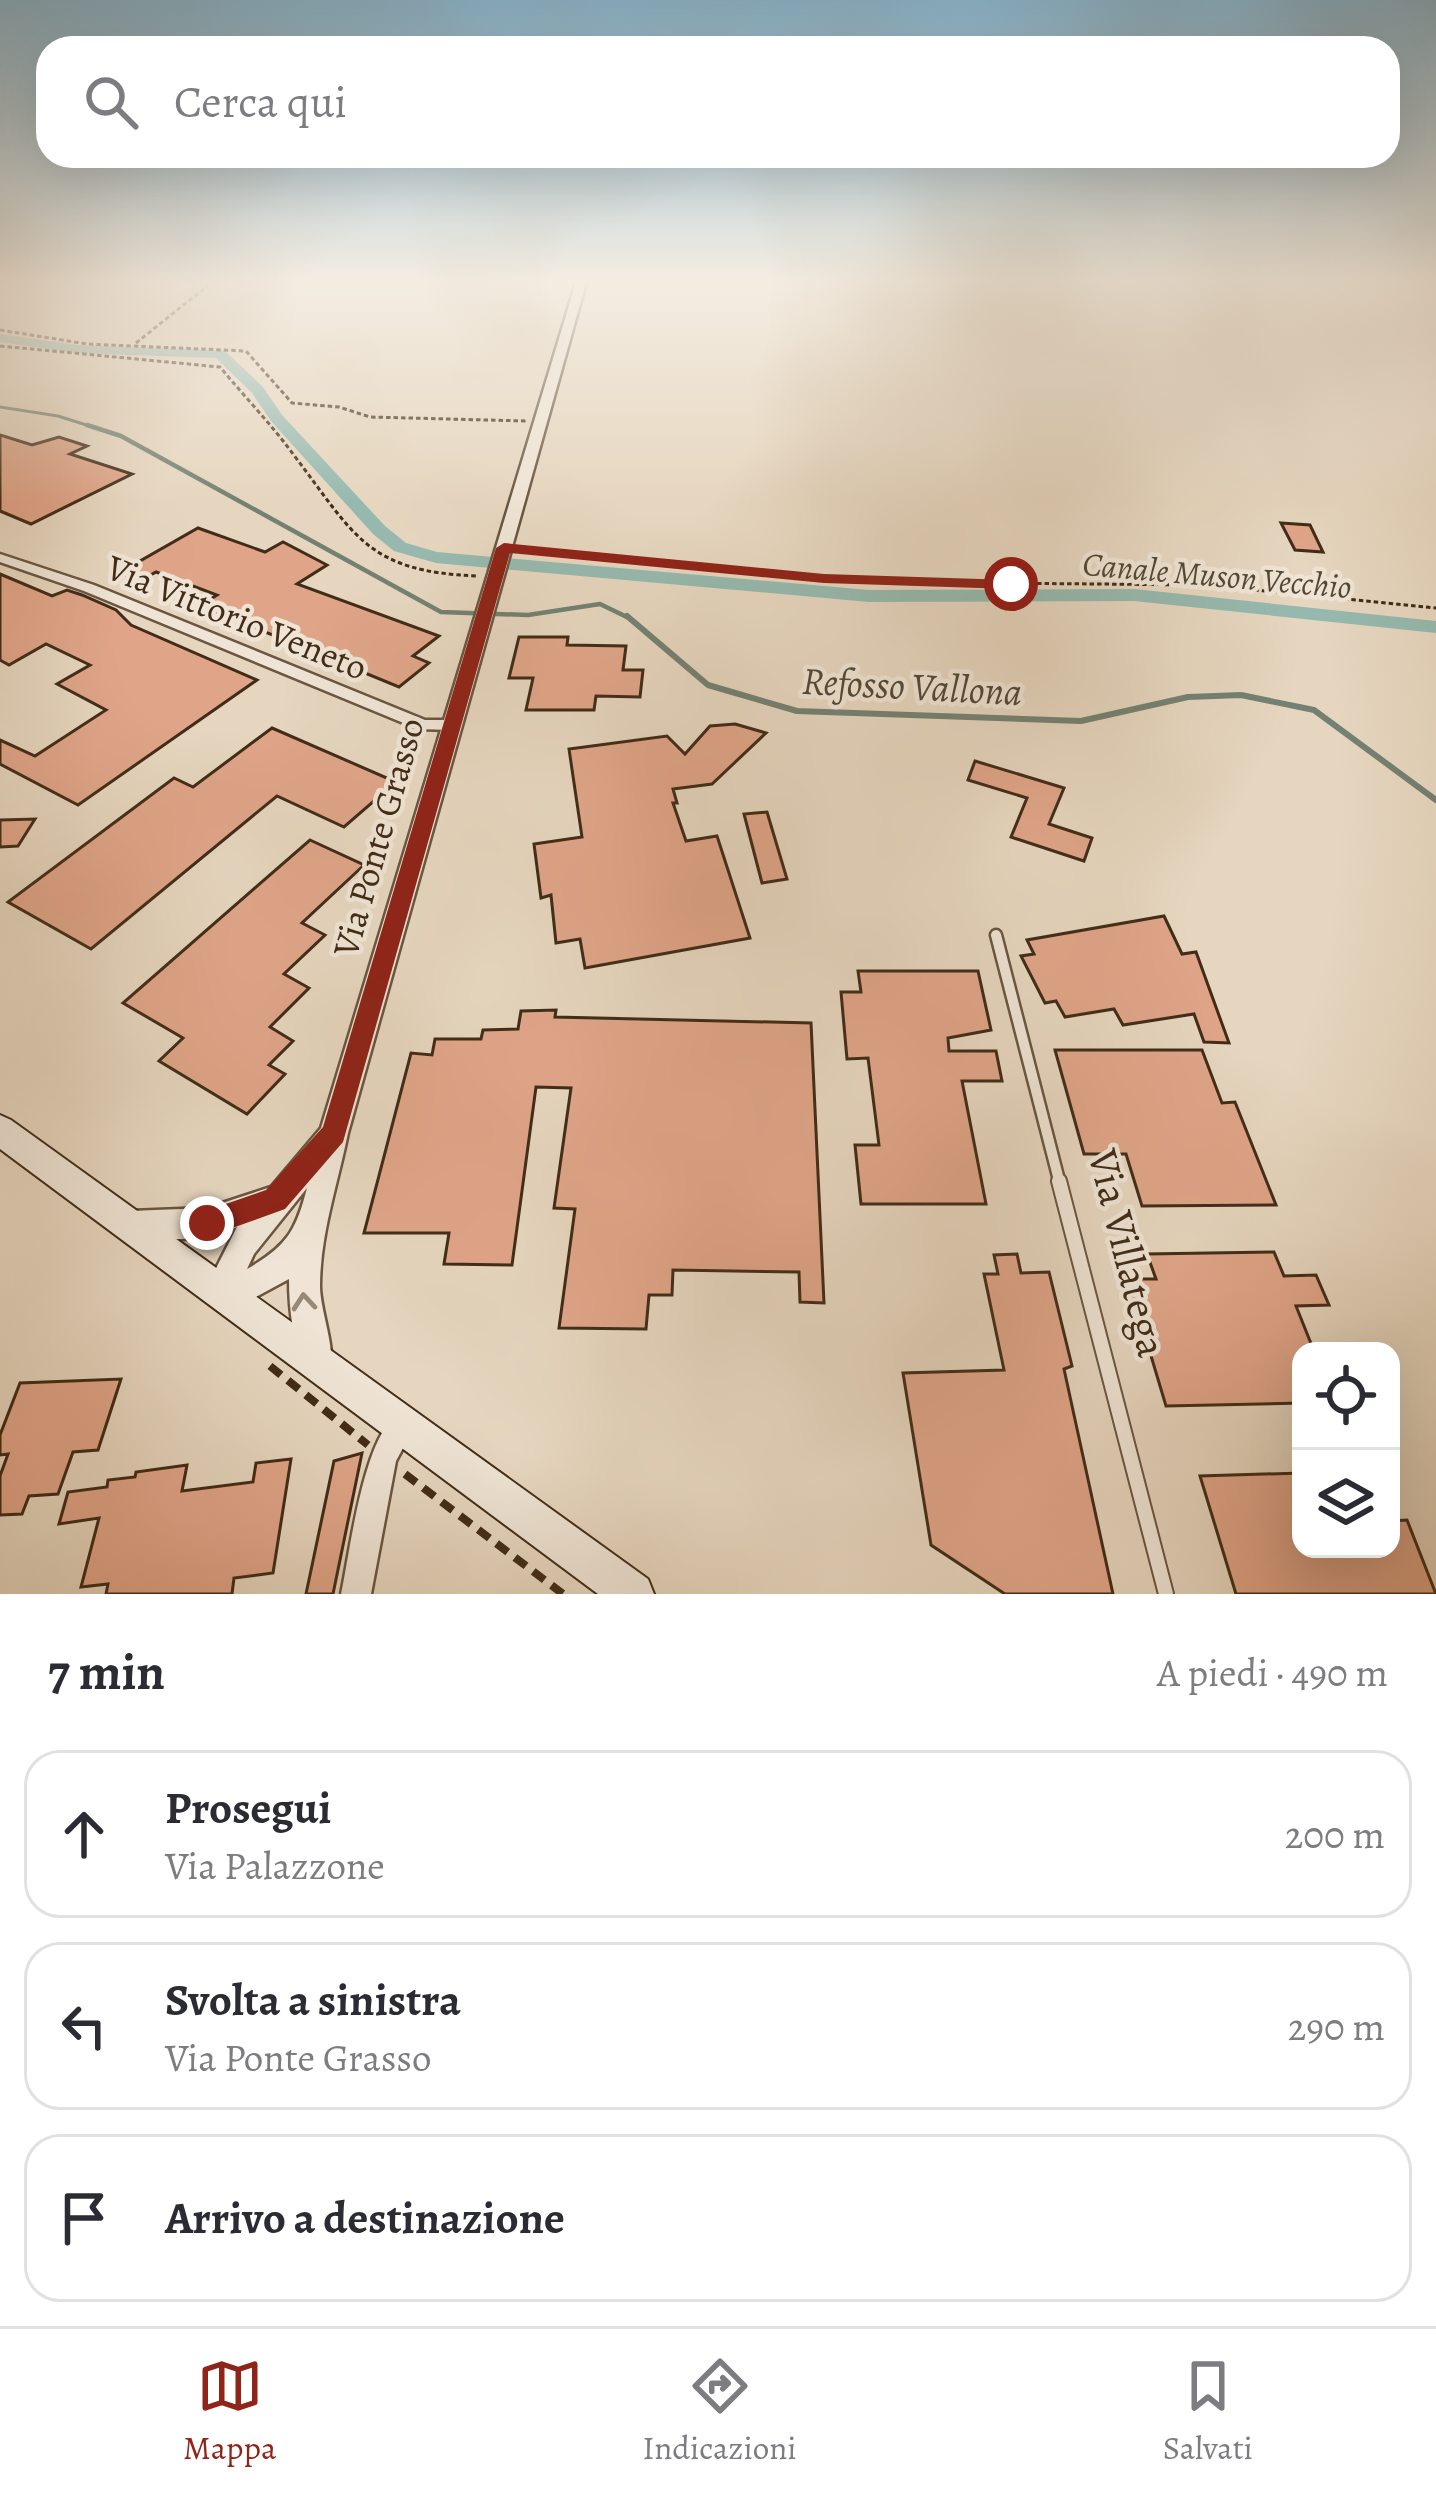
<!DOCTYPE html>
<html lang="it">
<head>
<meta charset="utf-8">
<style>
	body { margin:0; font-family:Alegreya,serif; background:#f2f2f3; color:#2b2b33 }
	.controls { position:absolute; right:36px; bottom:36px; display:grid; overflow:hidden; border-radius:24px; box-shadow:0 12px 48px #0002 }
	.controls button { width:108px; height:108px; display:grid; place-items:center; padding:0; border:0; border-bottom:3px solid #e1e1e2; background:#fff; color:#2b2b33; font:60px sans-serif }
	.stop { position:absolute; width:36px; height:36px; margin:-27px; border:9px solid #8f2418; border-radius:50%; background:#fff }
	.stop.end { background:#8f2418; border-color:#fff; box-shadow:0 3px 12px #0008 }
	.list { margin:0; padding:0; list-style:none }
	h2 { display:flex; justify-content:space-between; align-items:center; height:156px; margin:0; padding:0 48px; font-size:51px }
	h2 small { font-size:39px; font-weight:400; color:#7c7c81 }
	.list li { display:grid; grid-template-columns:78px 1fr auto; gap:36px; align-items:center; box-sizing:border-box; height:168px; margin:0 24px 24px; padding:0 24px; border:3px solid #e1e1e2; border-radius:36px }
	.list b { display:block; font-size:45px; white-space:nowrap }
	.list p { margin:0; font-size:39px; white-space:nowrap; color:#7c7c81 }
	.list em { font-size:39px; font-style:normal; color:#7c7c81 }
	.icon { flex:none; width:66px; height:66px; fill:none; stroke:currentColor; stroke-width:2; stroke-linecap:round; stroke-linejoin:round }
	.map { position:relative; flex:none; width:1436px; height:1594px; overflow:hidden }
	.search { position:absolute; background:#fff; box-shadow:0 12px 48px #0002; left:36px; right:36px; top:36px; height:132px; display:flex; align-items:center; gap:30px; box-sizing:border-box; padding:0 42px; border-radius:36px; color:#7c7c81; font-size:45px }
	.sheet { height:732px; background:#fff }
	nav { display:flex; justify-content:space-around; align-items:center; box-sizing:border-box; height:168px; border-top:3px solid #e1e1e2; background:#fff; font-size:33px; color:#7c7c81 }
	nav a { display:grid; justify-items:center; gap:6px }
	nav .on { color:#8f2418 }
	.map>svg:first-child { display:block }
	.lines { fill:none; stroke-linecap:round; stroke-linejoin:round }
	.stream-far2 { stroke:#748172; stroke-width:3 }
	.stream-far1 { stroke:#748172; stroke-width:4.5 }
	.stream { stroke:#748172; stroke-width:6 }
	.canal { fill:#96b9af; fill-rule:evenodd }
	.building { fill:#e0a589; stroke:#412c17; stroke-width:3 }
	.service-far1-casing { stroke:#6a5641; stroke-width:15 }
	.service-casing { stroke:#6a5641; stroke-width:18 }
	.minor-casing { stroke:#6a5641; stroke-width:5 }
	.tertiary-casing { stroke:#6a5641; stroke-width:5 }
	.secondary-casing { stroke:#412c17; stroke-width:4 }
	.path-far1 { stroke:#412c17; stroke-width:3; stroke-dasharray:4.5 3; stroke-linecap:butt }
	.path { stroke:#412c17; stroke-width:8; stroke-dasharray:14 9; stroke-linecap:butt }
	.service-far1 { stroke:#efe4d5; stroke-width:10 }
	.service { stroke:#efe4d5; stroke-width:14 }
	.minor { fill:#efe4d5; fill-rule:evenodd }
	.tertiary { fill:#efe4d5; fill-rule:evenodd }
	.secondary { fill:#efe4d5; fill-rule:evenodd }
	.oneway { stroke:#988876 }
	.route { fill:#8f2418 }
	.labels { text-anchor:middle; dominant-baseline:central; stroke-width:9; stroke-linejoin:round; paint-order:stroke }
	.far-water-label { font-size:33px; font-style:italic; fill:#524835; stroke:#efe4d5 }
	.street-label { font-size:36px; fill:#412c17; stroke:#efe4d5 }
	.water-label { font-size:39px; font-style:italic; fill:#524835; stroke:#efe4d5 }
	.near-street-label { font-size:42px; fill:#412c17; stroke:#efe4d5 }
</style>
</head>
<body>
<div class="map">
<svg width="1436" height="1594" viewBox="0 0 1436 1594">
	<rect width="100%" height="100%" fill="#e6d6bf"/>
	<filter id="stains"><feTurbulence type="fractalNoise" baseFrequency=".00167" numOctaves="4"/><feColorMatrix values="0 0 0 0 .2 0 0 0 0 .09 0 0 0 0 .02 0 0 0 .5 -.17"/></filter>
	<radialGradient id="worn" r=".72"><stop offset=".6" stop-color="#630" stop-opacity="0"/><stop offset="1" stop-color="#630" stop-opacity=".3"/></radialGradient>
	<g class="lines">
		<path class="stream-far2" d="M0 407 58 416 96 428"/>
		<path class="stream-far1" d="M87 425 121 436 441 612 528 615 600 604 631 619"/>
		<path class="stream" d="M627 616 708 685 797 711 1081 721 1188 697 1241 695 1314 710 1436 800"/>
		<path class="canal" d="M0 334 77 345 225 351 263 387 282 415 385 526 406 543 437 552 869 590 1134 589 1436 621V633L1134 601 869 602 436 563 394 551 373 534 271 421 252 393 216 358 77 353 0 342Z"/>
	</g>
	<g class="building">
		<path d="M0 435 32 445 59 437 87 446 70 454 132 474 31 524 0 511Z"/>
		<path d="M1281 523 1310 525 1323 552 1295 550Z"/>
		<path d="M198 528 265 552 283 542 327 565 297 584 439 636 413 656 429 663 399 687 207 608 212 605 206 602 217 595 156 572 140 581 119 573Z"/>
		<path d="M0 574 52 596 67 590 82 595 116 610 131 625 257 680 78 805 0 764V740L35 756 106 710 57 684 90 665 46 644 9 665 0 660Z"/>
		<path d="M519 637H568L567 645 626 646 623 670H643L640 697 596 696 594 710H526L533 678H509Z"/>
		<path d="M735 724 766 733 712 784 673 789 677 803H673L686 841 717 836 750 938 585 968 580 939 556 943 551 895 541 898 534 844 582 837 569 749 667 736 685 754 710 726Z"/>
		<path d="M272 728 396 782 344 827 277 796 91 949 8 902 174 778 193 787Z"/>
		<path d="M975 761 1064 788 1049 824 1092 838 1084 861 1011 837 1027 798 968 780Z"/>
		<path d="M767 812 787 879 762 883 744 814Z"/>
		<path d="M35 819 18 846 0 847V820Z"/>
		<path d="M310 840 364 865 302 923 325 935 284 974 309 988 270 1027 293 1041 269 1065 285 1074 247 1114 159 1061 183 1038 123 1003Z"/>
		<path d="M1164 916 1182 954 1196 952 1229 1043 1204 1042 1194 1014 1123 1025 1114 1009 1065 1017 1056 1001 1045 1003 1021 956 1034 954 1027 940Z"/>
		<path d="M858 971H978L991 1030 948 1038 949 1051H996L1002 1081H962L986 1204H861L855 1145H879L868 1058 847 1059 841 992H861Z"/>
		<path d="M556 1010 555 1017 811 1023 824 1303 800 1302 799 1272 673 1270 672 1295H649L646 1329 559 1328 575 1209 554 1208 571 1088 536 1087 512 1265 444 1264 449 1233H364L411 1053 432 1055 435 1039H481L483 1030 518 1029 521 1011Z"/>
		<path d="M1055 1050H1202L1222 1103 1235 1102 1276 1205 1142 1206 1126 1154H1084Z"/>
		<path d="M1274 1252 1284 1276 1316 1275 1329 1305 1296 1306 1314 1351H1301V1403L1166 1406 1128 1279H1156L1147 1254Z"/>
		<path d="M1017 1254 1021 1273 1049 1272 1072 1366 1064 1369 1113 1594H1005L931 1545 903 1373 1004 1370 984 1274H998L994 1255Z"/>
		<path d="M121 1379 98 1450 73 1452 58 1494 29 1496 22 1514 0 1515V1476L8 1454 0 1455V1435L20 1383Z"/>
		<path d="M362 1453 333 1594H306L334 1461Z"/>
		<path d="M291 1459 273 1573 234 1578 232 1594H106L108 1584 81 1587 99 1518 59 1524 68 1492 107 1487 108 1480 135 1477 136 1472 187 1465 182 1491 253 1482 256 1463Z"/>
		<path d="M1301 1473V1549H1391V1521L1407 1520 1436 1594H1236L1200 1476Z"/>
	</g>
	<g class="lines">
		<g class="service-far1-casing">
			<path id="service-far1" d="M996 935 1060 1184"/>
		</g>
		<g class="service-casing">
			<path id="service" d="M1059 1181 1166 1594"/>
		</g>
		<g class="minor-casing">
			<g id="minor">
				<path d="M0 554 94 585 425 720H451L459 725 451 730 418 729 84 591 0 562Z"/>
				<path d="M403 1411 412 1415 416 1424 396 1461 371 1594H341C350 1553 364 1427 403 1411Z"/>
			</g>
		</g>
		<g class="tertiary-casing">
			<path id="tertiary" d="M577 279H587L348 1133C338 1183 320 1234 320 1286 320 1311 337 1351 329 1371L317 1375 305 1371C293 1341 289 1311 289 1279L228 1312 210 1301 205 1290 237 1227 207 1238 130 1241 119 1236 115 1226 119 1216 130 1211 207 1208 271 1187 321 1128ZM307 1188C296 1231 287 1246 247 1269L254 1254Z"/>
		</g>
		<g class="secondary-casing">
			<path id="secondary" d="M0 1115 11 1120 648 1579 654 1594H598L0 1149Z"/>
		</g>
		<g class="path-far1">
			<path d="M0 330 87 344 246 351 292 403 339 407 370 417 526 421"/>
			<path d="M136 343 216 279"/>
			<path d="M0 346 220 367C244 396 271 424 293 454 355 535 366 572 478 576"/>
			<path d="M521 550 881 582 1205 585 1436 608"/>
		</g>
		<g class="path">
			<path d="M270 1366 368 1445"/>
			<path d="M405 1474 563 1594"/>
		</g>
		<use href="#service-far1" class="service-far1"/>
		<use href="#service" class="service"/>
		<use href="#minor" class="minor"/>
		<use href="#tertiary" class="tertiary"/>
		<use href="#secondary" class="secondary"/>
	</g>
	<defs><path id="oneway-chevron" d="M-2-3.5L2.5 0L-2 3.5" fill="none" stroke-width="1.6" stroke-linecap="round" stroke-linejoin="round" transform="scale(3)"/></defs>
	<use class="oneway" href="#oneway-chevron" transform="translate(304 1302) rotate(-95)"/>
	<linearGradient id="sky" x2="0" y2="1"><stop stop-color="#87b6d1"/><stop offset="0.56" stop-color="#f4ede2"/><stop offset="1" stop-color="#f4ede2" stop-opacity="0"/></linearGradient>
	<rect width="1436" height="502" fill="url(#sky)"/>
	<path class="route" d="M504 543 824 574 1011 580 1019 584 1011 589 824 583 510 553 343 1142 285 1209 207 1237 197 1233 193 1223 197 1214 266 1190 323 1127 496 548Z"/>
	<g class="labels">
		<g class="far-water-label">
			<text transform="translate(1217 575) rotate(5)">Canale Muson Vecchio</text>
		</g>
		<g class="street-label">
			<text transform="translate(237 617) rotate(22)">Via Vittorio Veneto</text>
			<text transform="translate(378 837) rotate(-74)">Via Ponte Grasso</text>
		</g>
		<g class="water-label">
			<text transform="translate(912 686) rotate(3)">Refosso Vallona</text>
		</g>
		<g class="near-street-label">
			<text transform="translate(1128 1253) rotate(76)">Via Villatega</text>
		</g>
	</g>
	<rect width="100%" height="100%" filter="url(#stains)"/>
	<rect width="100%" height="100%" fill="url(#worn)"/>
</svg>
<div class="controls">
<button><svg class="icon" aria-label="locate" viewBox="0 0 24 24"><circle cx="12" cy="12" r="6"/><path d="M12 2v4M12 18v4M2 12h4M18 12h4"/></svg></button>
<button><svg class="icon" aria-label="layers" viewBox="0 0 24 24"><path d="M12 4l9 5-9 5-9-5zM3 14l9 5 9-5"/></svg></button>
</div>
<div class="stop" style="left:1011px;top:584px"></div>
<div class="stop end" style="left:207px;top:1223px"></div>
<div class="search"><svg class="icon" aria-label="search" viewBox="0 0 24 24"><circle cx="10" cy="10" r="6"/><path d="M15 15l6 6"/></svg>Cerca qui</div>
</div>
<section class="sheet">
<h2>7 min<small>A piedi · 490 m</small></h2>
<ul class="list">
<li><svg class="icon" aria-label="ahead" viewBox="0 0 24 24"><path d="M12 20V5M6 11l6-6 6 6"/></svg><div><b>Prosegui</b><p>Via Palazzone</p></div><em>200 m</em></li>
<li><svg class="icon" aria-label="left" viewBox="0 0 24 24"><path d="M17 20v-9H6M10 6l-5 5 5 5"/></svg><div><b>Svolta a sinistra</b><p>Via Ponte Grasso</p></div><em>290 m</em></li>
<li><svg class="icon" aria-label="arrive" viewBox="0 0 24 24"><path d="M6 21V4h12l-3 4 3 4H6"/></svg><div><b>Arrivo a destinazione</b></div></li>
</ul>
</section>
<nav>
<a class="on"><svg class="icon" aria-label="map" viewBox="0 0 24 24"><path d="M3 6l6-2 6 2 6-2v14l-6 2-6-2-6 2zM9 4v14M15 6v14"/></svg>Mappa</a>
<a><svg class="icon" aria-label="directions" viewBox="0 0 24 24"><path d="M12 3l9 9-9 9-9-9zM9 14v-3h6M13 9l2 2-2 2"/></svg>Indicazioni</a>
<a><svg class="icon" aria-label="saved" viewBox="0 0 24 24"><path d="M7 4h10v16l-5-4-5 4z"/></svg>Salvati</a>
</nav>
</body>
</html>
